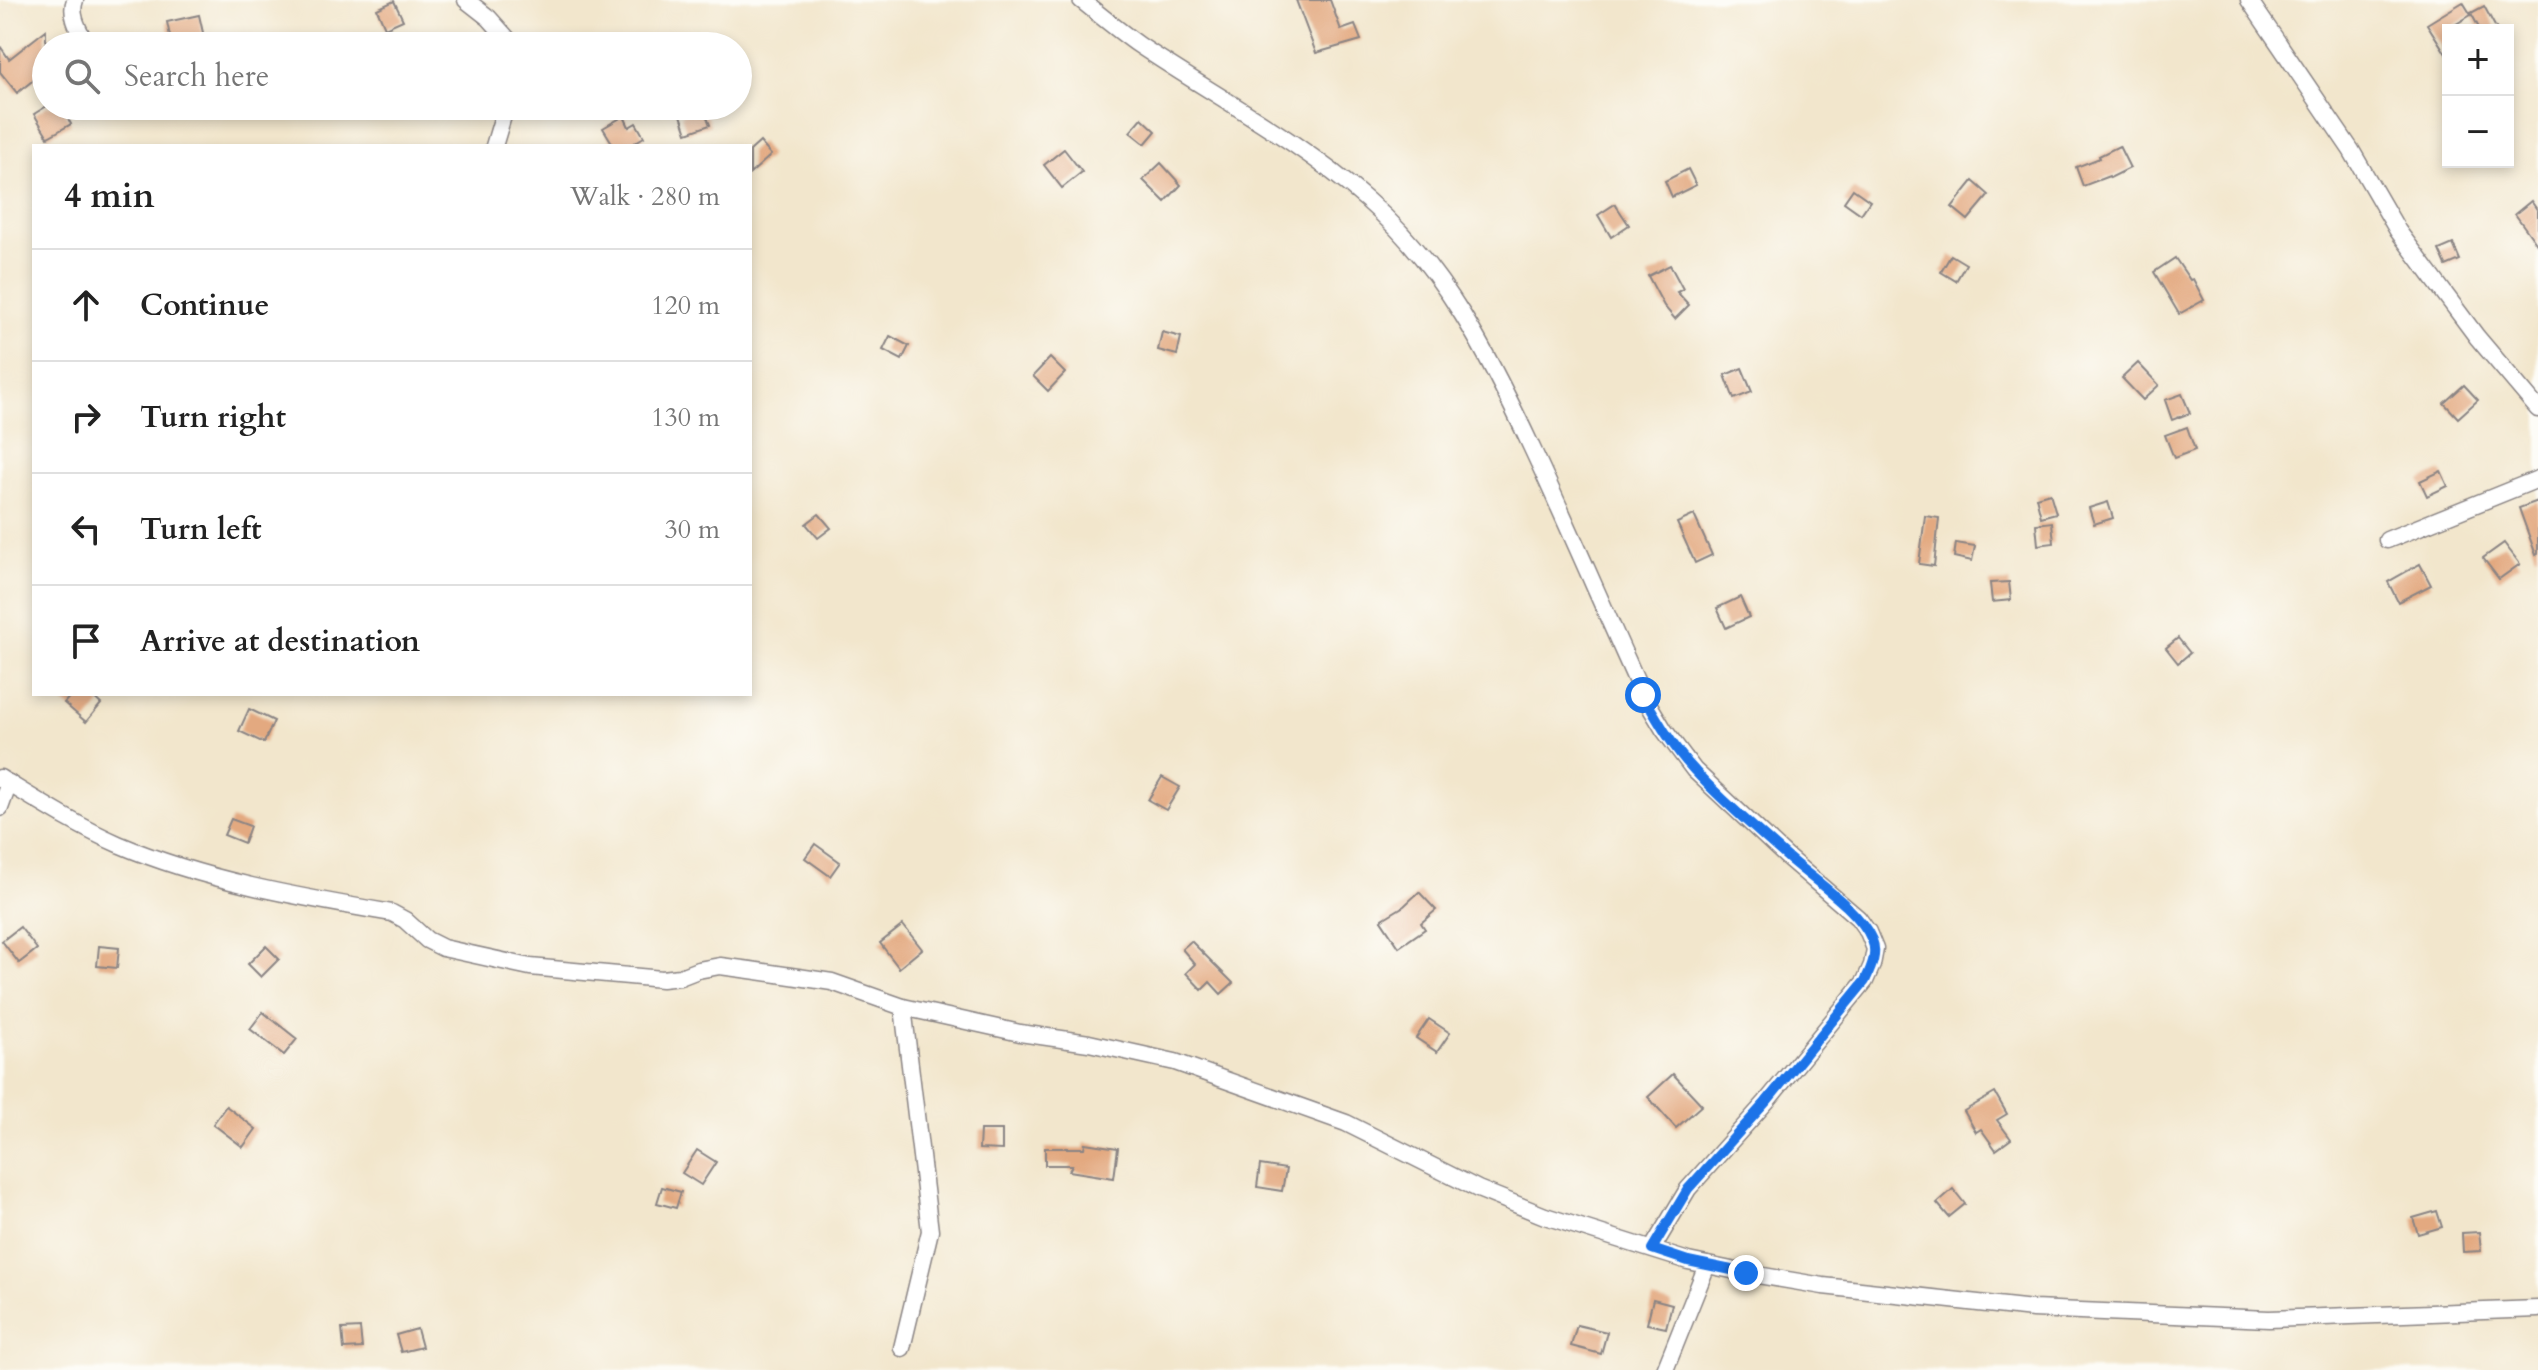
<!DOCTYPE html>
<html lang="en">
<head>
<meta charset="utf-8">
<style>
	body { margin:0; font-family:Cardo,serif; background:#f2f2f2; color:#222 }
	.controls { position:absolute; right:24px; top:24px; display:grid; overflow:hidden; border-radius:0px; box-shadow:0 4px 12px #0003 }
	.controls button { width:72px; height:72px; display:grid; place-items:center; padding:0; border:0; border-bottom:2px solid #e0e0e0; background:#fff; color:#222; font:40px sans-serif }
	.stop { position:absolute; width:24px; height:24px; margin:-18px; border:6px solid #1a73e8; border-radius:50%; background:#fff }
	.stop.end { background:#1a73e8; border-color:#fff; box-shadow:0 2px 8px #0008 }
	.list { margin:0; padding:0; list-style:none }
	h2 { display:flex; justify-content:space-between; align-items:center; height:104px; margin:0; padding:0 32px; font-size:34px }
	h2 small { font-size:26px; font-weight:400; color:#767676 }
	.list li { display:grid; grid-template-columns:52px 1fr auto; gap:24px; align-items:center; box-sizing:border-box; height:112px; padding:0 32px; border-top:2px solid #e0e0e0 }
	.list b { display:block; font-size:30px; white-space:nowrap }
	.list em { font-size:26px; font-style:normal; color:#767676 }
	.icon { flex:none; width:44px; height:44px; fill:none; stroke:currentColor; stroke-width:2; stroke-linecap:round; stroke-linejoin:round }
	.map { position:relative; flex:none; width:2538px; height:1370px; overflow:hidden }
	.search { position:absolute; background:#fff; box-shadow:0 4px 12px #0003; left:32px; top:32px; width:720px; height:88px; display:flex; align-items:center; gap:20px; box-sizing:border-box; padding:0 28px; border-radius:44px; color:#767676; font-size:30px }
	.panel { position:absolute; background:#fff; box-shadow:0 4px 12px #0003; left:32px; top:144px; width:720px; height:552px; border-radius:0px }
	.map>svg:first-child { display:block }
	.building { fill:#e3a980 }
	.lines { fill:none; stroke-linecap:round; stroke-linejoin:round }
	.street-casing { stroke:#8a8484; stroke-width:19 }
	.street { stroke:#fff; stroke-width:16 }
	.route { stroke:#1a73e8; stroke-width:10 }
</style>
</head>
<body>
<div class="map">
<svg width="2538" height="1370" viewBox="0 0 2538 1370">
	<rect width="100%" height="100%" fill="#fdfcf7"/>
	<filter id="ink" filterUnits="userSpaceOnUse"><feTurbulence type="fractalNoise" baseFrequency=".0125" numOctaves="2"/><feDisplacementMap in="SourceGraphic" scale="16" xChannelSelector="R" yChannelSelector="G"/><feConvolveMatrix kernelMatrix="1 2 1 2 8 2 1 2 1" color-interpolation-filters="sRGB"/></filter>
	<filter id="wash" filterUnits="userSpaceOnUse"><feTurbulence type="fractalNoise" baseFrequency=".006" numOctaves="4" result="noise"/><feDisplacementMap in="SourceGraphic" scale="32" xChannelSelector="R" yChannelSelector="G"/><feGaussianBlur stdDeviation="1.8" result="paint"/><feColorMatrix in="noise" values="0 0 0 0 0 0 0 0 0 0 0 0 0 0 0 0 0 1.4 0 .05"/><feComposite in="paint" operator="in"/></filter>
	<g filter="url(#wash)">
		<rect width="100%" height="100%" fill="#f2e6cc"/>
		<g id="blocks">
			<g class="building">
				<path d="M1296 0H1330L1341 30 1355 25 1361 40 1316 53Z"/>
				<path d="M394 1 403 20 385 28 377 9Z"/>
				<path d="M2463 2 2471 15 2448 29V57L2427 24Z"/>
				<path d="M2484 6 2497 30H2480L2471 13Z"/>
				<path d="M199 15 206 46H172L167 22Z"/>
				<path d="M46 30V70L17 93 0 72V46L9 59Z"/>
				<path d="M47 106H61L71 124 48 137 34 114Z"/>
				<path d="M703 107 710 125 687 133 681 115Z"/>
				<path d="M624 116 629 127 636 123 644 137 629 146H614L603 128Z"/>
				<path d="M1142 118 1156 131 1145 144 1130 132Z"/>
				<path d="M760 142 771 155 750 174V151Z"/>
				<path d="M2119 146 2130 168 2110 178 2109 176 2083 186 2076 167 2100 158 2099 156Z"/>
				<path d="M1064 149 1082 172 1062 188 1044 165Z"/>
				<path d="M1161 163 1181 185 1165 202 1143 180Z"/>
				<path d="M1688 169 1696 185 1672 197 1665 181Z"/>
				<path d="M1973 181 1989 195 1968 220 1952 207Z"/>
				<path d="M1853 189 1870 201 1861 214 1844 202Z"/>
				<path d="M2531 201 2538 211V246L2515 214Z"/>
				<path d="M1615 204 1629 225 1611 237 1598 215Z"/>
				<path d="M2453 244 2460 260 2446 266 2439 250Z"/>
				<path d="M1951 255 1966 264 1956 281 1941 272Z"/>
				<path d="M2175 258 2190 280 2193 279 2204 300 2179 314 2154 272Z"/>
				<path d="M1670 265 1683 289 1677 292 1689 305 1675 319 1664 306 1648 276Z"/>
				<path d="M1162 332 1181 337 1177 355 1158 350Z"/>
				<path d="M890 336 909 346 902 360 883 350Z"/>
				<path d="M1050 358 1065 373 1048 391 1033 376Z"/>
				<path d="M2138 363 2159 385 2143 400 2122 378Z"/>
				<path d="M1742 368 1752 392 1734 399 1725 375Z"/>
				<path d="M2464 385 2478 400 2458 418 2444 403Z"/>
				<path d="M2182 394 2190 413 2172 420 2165 400Z"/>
				<path d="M2187 427 2195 450 2174 458 2165 435Z"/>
				<path d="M2441 471 2448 486 2427 496 2420 481Z"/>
				<path d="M2050 493 2056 513 2041 517 2036 497Z"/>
				<path d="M2538 501V554L2536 555 2519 508Z"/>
				<path d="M2108 502 2113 518 2094 524 2089 508Z"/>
				<path d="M819 514 831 528 818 538 806 524Z"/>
				<path d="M1694 515 1712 555 1695 563 1677 523Z"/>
				<path d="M1925 516 1939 518 1934 566 1919 564Z"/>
				<path d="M2052 522 2054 543 2038 545 2036 524Z"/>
				<path d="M1956 543 1975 546 1972 561 1954 557Z"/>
				<path d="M2504 543 2520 564 2499 579 2483 558Z"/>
				<path d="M2420 564 2431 585 2398 602 2388 582Z"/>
				<path d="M2009 582 2011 600 1992 602 1990 583Z"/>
				<path d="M1740 597 1749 617 1726 628 1717 608Z"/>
				<path d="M2178 638 2190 653 2178 663 2166 648Z"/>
				<path d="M72 694H90L101 704 86 722 64 703Z"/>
				<path d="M249 709 274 721 264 743 239 731Z"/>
				<path d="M1162 777 1180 787 1166 810 1148 800Z"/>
				<path d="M231 819 250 826 244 843 224 835Z"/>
				<path d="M815 844 840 862 830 876 805 858Z"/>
				<path d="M1419 892 1436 910 1421 923 1425 929 1399 947 1381 920 1404 906Z"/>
				<path d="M903 925 922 949 899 968 880 943Z"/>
				<path d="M20 927 37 949 19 963 2 941Z"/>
				<path d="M1191 941 1233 983 1221 994 1210 982 1202 990 1186 973 1195 964 1182 949Z"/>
				<path d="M99 946 119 948 117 968 97 966Z"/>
				<path d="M266 946 279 959 261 977 248 964Z"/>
				<path d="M263 1012 297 1039 284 1055 250 1029Z"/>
				<path d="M1429 1019 1450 1033 1437 1052 1416 1038Z"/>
				<path d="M1673 1074 1702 1105 1676 1128 1648 1097Z"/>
				<path d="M1995 1093 2007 1114 1997 1120 2011 1139 1996 1150 1981 1129 1976 1132 1964 1111Z"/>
				<path d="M226 1106 256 1129 243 1147 213 1124Z"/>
				<path d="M980 1130H1002V1150L979 1149Z"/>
				<path d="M1085 1143 1118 1148 1114 1178 1069 1171 1072 1165H1045V1148H1084Z"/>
				<path d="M697 1150 716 1162 701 1185 682 1173Z"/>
				<path d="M1260 1165 1286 1169 1282 1191 1257 1187Z"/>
				<path d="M662 1187 681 1192 676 1208 657 1203Z"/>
				<path d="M1953 1189 1965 1204 1949 1217 1937 1203Z"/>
				<path d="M2437 1211 2442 1227 2418 1234 2413 1218Z"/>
				<path d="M2479 1232 2481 1251 2463 1252 2462 1233Z"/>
				<path d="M1653 1299 1672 1304 1666 1328 1647 1324Z"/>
				<path d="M1577 1325 1607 1332 1601 1354 1571 1346Z"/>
				<path d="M360 1328 362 1348 344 1349 342 1329Z"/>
				<path d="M417 1329 422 1347 401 1352 396 1335Z"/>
			</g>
		</g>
	</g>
	<g filter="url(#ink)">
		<use href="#blocks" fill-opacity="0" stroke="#8a8484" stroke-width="2"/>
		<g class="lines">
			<g class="street-casing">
				<g id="street">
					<path d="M75 0C69 15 80 32 87 46"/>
					<path d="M466 0 489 18 514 46"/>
					<path d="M1081 0C1100 15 1119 31 1139 45 1215 96 1299 140 1368 201 1445 268 1489 356 1531 446 1570 529 1605 612 1643 695L1664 730 1694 770 1787 857 1858 918 1868 932 1875 949 1872 965 1865 981 1766 1102 1688 1189 1652 1249"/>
					<path d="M2249 0 2351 150 2398 231 2477 337 2538 409"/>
					<path d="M494 146 506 106"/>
					<path d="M2387 540 2538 479"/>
					<path d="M0 778C38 801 77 826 118 844 205 881 299 897 392 913L405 920 427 940 443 948 530 967 662 979 680 977 698 970 720 966 750 970 832 982 903 1007 1020 1033 1089 1043 1175 1062 1346 1123 1478 1189 1545 1216 1688 1261 1746 1273 1823 1286 2033 1309 2269 1319 2538 1309"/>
					<path d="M0 808 9 783"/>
					<path d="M902 1348 930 1231 903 1007"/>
					<path d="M1665 1370 1707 1265"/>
				</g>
			</g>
			<use href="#street" class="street"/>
		</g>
	</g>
	<g class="lines" filter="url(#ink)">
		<path class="route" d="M1643 695C1658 721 1674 749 1695 771 1722 801 1755 828 1785 855 1810 878 1859 908 1872 940 1878 954 1871 968 1865 981L1766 1102 1688 1189 1652 1249 1688 1261 1746 1273"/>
	</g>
</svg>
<div class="controls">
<button>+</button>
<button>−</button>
</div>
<div class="stop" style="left:1643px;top:695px"></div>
<div class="stop end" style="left:1746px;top:1273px"></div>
<div class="search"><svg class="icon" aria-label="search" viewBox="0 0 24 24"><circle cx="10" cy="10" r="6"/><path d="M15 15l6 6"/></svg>Search here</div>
<section class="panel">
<h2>4 min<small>Walk · 280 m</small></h2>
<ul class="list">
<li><svg class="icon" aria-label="ahead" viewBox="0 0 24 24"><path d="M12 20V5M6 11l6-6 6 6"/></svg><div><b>Continue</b></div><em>120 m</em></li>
<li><svg class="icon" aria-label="right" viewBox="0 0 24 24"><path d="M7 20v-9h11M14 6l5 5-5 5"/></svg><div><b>Turn right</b></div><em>130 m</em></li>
<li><svg class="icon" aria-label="left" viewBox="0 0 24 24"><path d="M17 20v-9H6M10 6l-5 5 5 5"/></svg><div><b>Turn left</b></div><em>30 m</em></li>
<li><svg class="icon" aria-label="arrive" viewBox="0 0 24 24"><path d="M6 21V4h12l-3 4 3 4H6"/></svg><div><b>Arrive at destination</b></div></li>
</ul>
</section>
</div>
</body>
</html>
